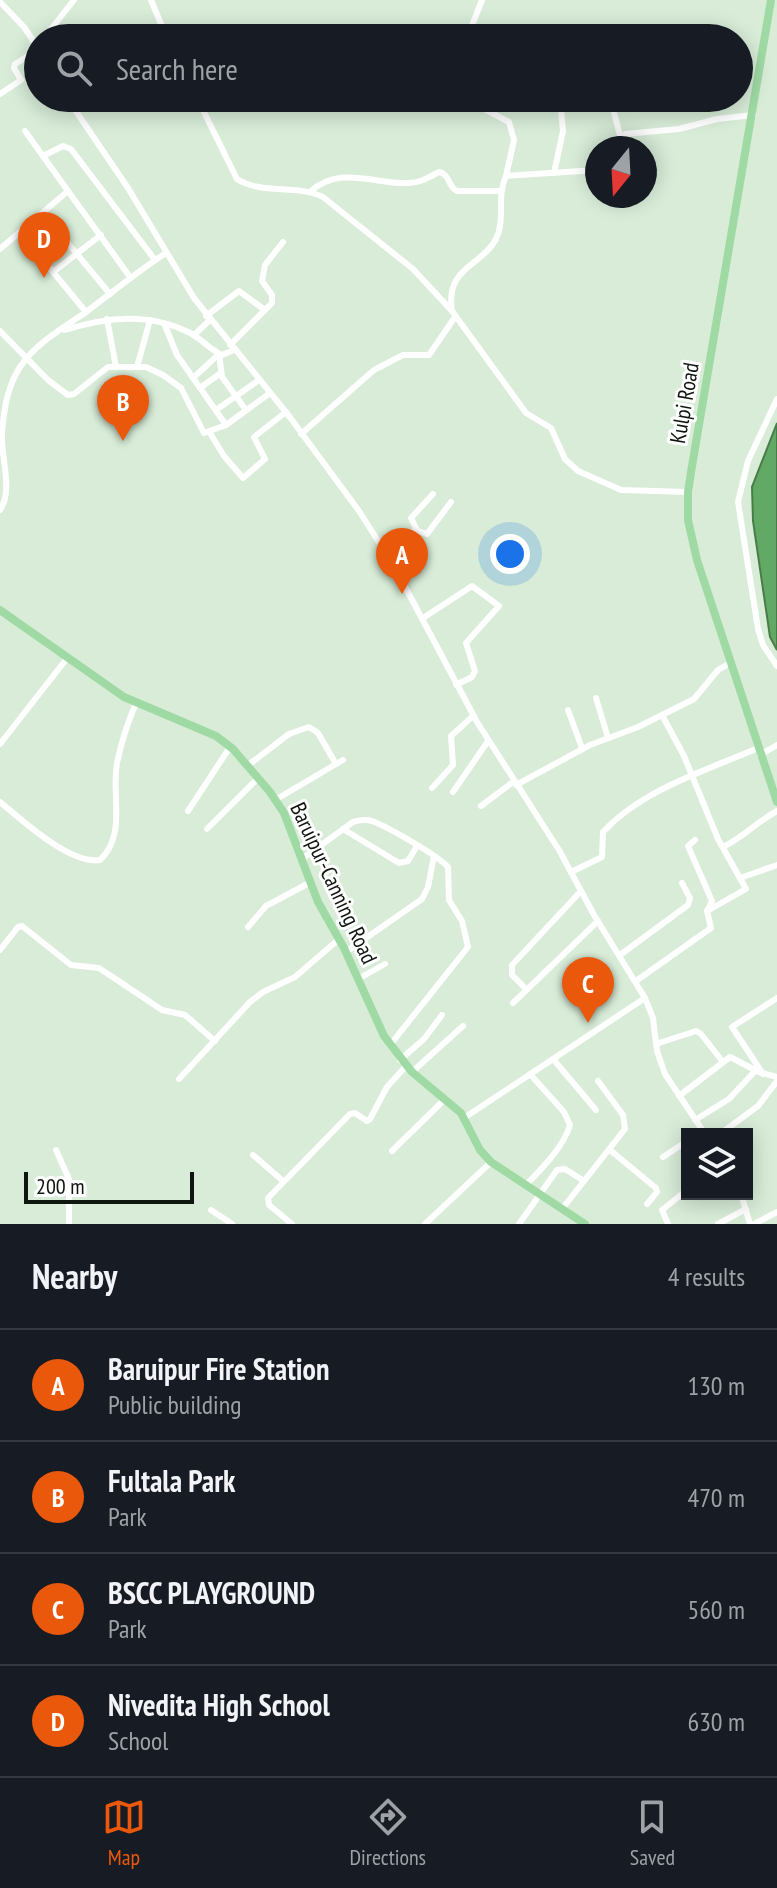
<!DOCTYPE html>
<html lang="en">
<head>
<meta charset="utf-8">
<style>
	body { margin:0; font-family:"PT Sans Narrow",sans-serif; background:#20242c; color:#f1f3f6 }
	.controls { position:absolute; right:24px; bottom:24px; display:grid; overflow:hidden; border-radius:0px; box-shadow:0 4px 20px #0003 }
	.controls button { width:72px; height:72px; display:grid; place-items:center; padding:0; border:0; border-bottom:2px solid #363941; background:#171b24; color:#f1f3f6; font:40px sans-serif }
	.compass { position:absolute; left:585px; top:136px; width:72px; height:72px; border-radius:50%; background:#171b24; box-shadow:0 4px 20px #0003; rotate:198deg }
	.scale { position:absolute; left:24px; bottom:20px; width:170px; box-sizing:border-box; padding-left:8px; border:4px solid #0f150f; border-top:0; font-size:22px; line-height:28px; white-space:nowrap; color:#0f150f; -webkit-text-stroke:6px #fff; paint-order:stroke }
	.you { position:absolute; left:510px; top:554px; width:28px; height:28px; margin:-20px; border:6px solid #fff; border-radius:50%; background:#1a73e8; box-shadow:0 0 0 12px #1a73e833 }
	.badge { display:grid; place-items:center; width:52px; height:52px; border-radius:50%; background:#ea580c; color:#fff; font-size:26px; font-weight:700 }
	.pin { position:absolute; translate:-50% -66px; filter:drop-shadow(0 2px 4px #0008) }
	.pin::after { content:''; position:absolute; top:42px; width:28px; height:24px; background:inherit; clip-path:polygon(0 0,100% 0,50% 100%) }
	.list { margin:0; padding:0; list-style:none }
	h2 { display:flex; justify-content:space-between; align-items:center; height:104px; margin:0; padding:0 32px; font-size:34px }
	h2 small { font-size:26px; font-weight:400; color:#9ea1a6 }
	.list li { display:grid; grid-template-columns:52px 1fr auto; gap:24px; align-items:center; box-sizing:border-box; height:112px; padding:0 32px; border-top:2px solid #363941 }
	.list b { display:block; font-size:30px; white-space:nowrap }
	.list p { margin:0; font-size:26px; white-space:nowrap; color:#9ea1a6 }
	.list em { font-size:26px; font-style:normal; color:#9ea1a6 }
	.icon { flex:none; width:44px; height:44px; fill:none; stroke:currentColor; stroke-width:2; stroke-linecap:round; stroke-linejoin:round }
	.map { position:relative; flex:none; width:777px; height:1224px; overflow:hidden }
	.search { position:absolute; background:#171b24; box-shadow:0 4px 20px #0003; left:24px; right:24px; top:24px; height:88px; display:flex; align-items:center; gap:20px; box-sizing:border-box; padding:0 28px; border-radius:44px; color:#9ea1a6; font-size:30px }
	.sheet { height:552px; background:#171b24 }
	nav { display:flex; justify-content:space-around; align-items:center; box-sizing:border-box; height:112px; border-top:2px solid #363941; background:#171b24; font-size:22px; color:#9ea1a6 }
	nav a { display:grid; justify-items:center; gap:4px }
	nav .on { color:#ea580c }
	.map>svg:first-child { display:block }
	.water { fill:#61a964; stroke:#487d4a; stroke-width:2 }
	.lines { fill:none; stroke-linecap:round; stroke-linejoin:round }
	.minor { stroke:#fff; stroke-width:6 }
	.major { stroke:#9fdaa4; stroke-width:8 }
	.labels { text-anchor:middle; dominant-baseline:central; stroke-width:6; stroke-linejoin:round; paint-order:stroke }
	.street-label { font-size:22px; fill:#0f150f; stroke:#fff }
</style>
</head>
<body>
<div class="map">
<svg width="777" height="1224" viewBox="0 0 777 1224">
	<rect width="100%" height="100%" fill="#d8ecd8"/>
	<path class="water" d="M777 423V650L770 637 753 521 752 487Z"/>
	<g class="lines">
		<g class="minor">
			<path d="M151 0 167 38"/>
			<path d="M0 2 24 27 38 48"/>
			<path d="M44 38 74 0"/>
			<path d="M467 38 482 0"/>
			<path d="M0 94 21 80 14 68 15 64 38 50"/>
			<path d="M67 98 128 188 194 298 289 416 359 511 394 566 477 722 559 850 594 915 645 998 653 1018 657 1051 665 1074 705 1134"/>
			<path d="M197 98 237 179C262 195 296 184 323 197L413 269 452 311"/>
			<path d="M472 98 477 105 509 122 514 140 506 176"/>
			<path d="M594 98 612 105 621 139"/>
			<path d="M72 106 89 98"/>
			<path d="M25 131 68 191"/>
			<path d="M616 148 625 134 679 129 717 119 753 115"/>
			<path d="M43 156 63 146 71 149 155 260"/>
			<path d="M597 170 506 176C496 196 506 220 496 239 481 267 445 267 452 311L526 413 551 428 565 459 578 471 621 490 688 492"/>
			<path d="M554 173 563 131 560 98"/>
			<path d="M310 192C341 164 375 185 409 183 420 183 429 177 439 172 450 174 448 187 457 191H501"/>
			<path d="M43 213 110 294"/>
			<path d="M21 233 86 312"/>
			<path d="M0 249 68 191 130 277"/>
			<path d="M53 272 101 235"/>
			<path d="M206 316 239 291 265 310"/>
			<path d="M107 319 116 367"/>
			<path d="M164 323 177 355 226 425"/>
			<path d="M65 330C107 317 149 312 190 333 202 339 210 350 222 355L234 350"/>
			<path d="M0 331 48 380 68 395 74 394 108 367H146L163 375 181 388 204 433 226 425 270 393"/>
			<path d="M194 335 210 320"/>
			<path d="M230 345 272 303V295L262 281 265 265 283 242"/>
			<path d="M219 354 222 377 246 410"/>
			<path d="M137 367 150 320"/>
			<path d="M193 378 219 354"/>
			<path d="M200 388 221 373"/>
			<path d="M777 399 748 461 738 502 758 629 763 645 777 666"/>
			<path d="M216 410 259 380"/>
			<path d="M210 433 224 456 243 478 265 459 254 437 286 412"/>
			<path d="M301 434 374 370 403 355H429L455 317"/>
			<path d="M0 510C14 489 0 457 2 432 4 410 7 387 20 367 36 343 63 328 86 312 113 292 138 271 166 253"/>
			<path d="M417 530 411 518 433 494"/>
			<path d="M384 551 415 530 427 534 451 502"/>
			<path d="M423 618 472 586 499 606 466 643 475 671 472 677 456 685"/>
			<path d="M596 698 608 738"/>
			<path d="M568 710 582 748"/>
			<path d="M662 715 684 756 718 839 746 889 707 911"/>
			<path d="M0 744 68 657"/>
			<path d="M760 755 777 745"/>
			<path d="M247 766 289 734 309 727 318 733 336 764"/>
			<path d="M516 785 590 745 638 727 694 699 718 670 730 663"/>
			<path d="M432 788 453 765 451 736 473 716"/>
			<path d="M453 792 488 741"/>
			<path d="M275 800 343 760"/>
			<path d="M0 802C22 820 70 865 100 860 127 835 111 795 117 763 121 743 128 722 136 703"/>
			<path d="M481 806 513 782"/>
			<path d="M188 811 230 747"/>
			<path d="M207 829 258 778"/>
			<path d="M343 829 399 863 408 861 417 846"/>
			<path d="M723 847C743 837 757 822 777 811"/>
			<path d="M302 859 353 822C359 820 365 819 372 821 388 827 437 855 448 867L449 900 462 921 468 947 390 1045"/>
			<path d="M571 872 602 857 603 832C643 789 705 771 758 748"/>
			<path d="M740 878 777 865"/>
			<path d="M248 927 266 906 311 882"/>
			<path d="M0 950 18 927 22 926 71 965 99 968 162 1010 185 1015 215 1041"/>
			<path d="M346 952 422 899 428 887 434 856"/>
			<path d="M620 955 688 905 690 898 682 883"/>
			<path d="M358 979 385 964"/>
			<path d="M636 981 711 928 707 911 712 901 688 846 695 840"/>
			<path d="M526 989 512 975V965L581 891"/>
			<path d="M513 1003 598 921"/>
			<path d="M656 1044 696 1031 701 1034 723 1062"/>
			<path d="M553 1059 596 1110"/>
			<path d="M400 1060 424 1039 442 1015"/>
			<path d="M412 1072 463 1026"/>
			<path d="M763 1074 732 1027 777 998"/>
			<path d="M179 1079 250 1002 263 992 295 977 339 939"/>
			<path d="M679 1096 730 1057 759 1072 777 1077"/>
			<path d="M464 1118 645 998"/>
			<path d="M695 1120 729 1099 755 1071"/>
			<path d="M720 1134 758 1106 777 1081"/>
			<path d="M56 1150 69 1179V1224"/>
			<path d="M610 1150 656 1188 657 1192 647 1204"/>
			<path d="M392 1151 445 1099"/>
			<path d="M253 1155 283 1181"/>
			<path d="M663 1157 687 1141"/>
			<path d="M526 1185C542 1168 563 1148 570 1125L564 1112 530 1074"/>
			<path d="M741 1194 750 1224"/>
			<path d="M562 1209 625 1129 623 1115 598 1081"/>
			<path d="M211 1210 232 1224"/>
			<path d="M292 1224 269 1205 268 1198 350 1114 355 1113 367 1121 370 1119 387 1087 406 1066"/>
			<path d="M425 1224 491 1162"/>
			<path d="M519 1224 557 1170 565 1169 584 1181"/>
			<path d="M668 1224 662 1210 687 1190"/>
			<path d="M718 1224 746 1209"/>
			<path d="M754 1224 777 1212"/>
		</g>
		<g class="major">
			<path d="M771 0 692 466 688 492V520L697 560 777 802"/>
			<path d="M0 610 124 697 216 736 233 749 270 792 284 813 318 902 344 948 384 1036 412 1072 461 1113 480 1150 491 1162 585 1224"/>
		</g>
	</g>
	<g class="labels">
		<g class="street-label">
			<text transform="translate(684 403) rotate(-80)">Kulpi Road</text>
			<text transform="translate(334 883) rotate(65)">Baruipur-Canning Road</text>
		</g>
	</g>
</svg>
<div class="controls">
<button><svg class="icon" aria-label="layers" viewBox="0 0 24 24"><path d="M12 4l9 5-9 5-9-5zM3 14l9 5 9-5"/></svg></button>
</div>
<svg class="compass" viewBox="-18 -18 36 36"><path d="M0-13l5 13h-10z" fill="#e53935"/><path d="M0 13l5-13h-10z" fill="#9ea1a6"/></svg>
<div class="scale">200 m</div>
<div class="you"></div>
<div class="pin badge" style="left:402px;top:594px">A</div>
<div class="pin badge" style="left:123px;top:441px">B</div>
<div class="pin badge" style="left:588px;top:1023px">C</div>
<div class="pin badge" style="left:44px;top:278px">D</div>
<div class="search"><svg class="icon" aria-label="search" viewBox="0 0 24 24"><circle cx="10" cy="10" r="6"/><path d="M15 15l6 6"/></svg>Search here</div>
</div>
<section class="sheet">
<h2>Nearby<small>4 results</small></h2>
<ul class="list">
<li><span class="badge">A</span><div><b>Baruipur Fire Station</b><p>Public building</p></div><em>130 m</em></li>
<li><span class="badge">B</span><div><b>Fultala Park</b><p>Park</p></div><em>470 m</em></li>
<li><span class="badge">C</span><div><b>BSCC PLAYGROUND</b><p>Park</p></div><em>560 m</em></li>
<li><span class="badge">D</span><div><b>Nivedita High School</b><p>School</p></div><em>630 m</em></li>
</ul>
</section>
<nav>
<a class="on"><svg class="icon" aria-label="map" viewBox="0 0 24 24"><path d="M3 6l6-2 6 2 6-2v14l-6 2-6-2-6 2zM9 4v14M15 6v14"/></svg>Map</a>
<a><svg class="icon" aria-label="directions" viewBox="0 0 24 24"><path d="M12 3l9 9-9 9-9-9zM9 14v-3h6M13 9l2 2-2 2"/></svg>Directions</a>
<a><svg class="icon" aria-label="saved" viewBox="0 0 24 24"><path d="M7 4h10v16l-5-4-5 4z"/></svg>Saved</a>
</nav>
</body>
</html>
